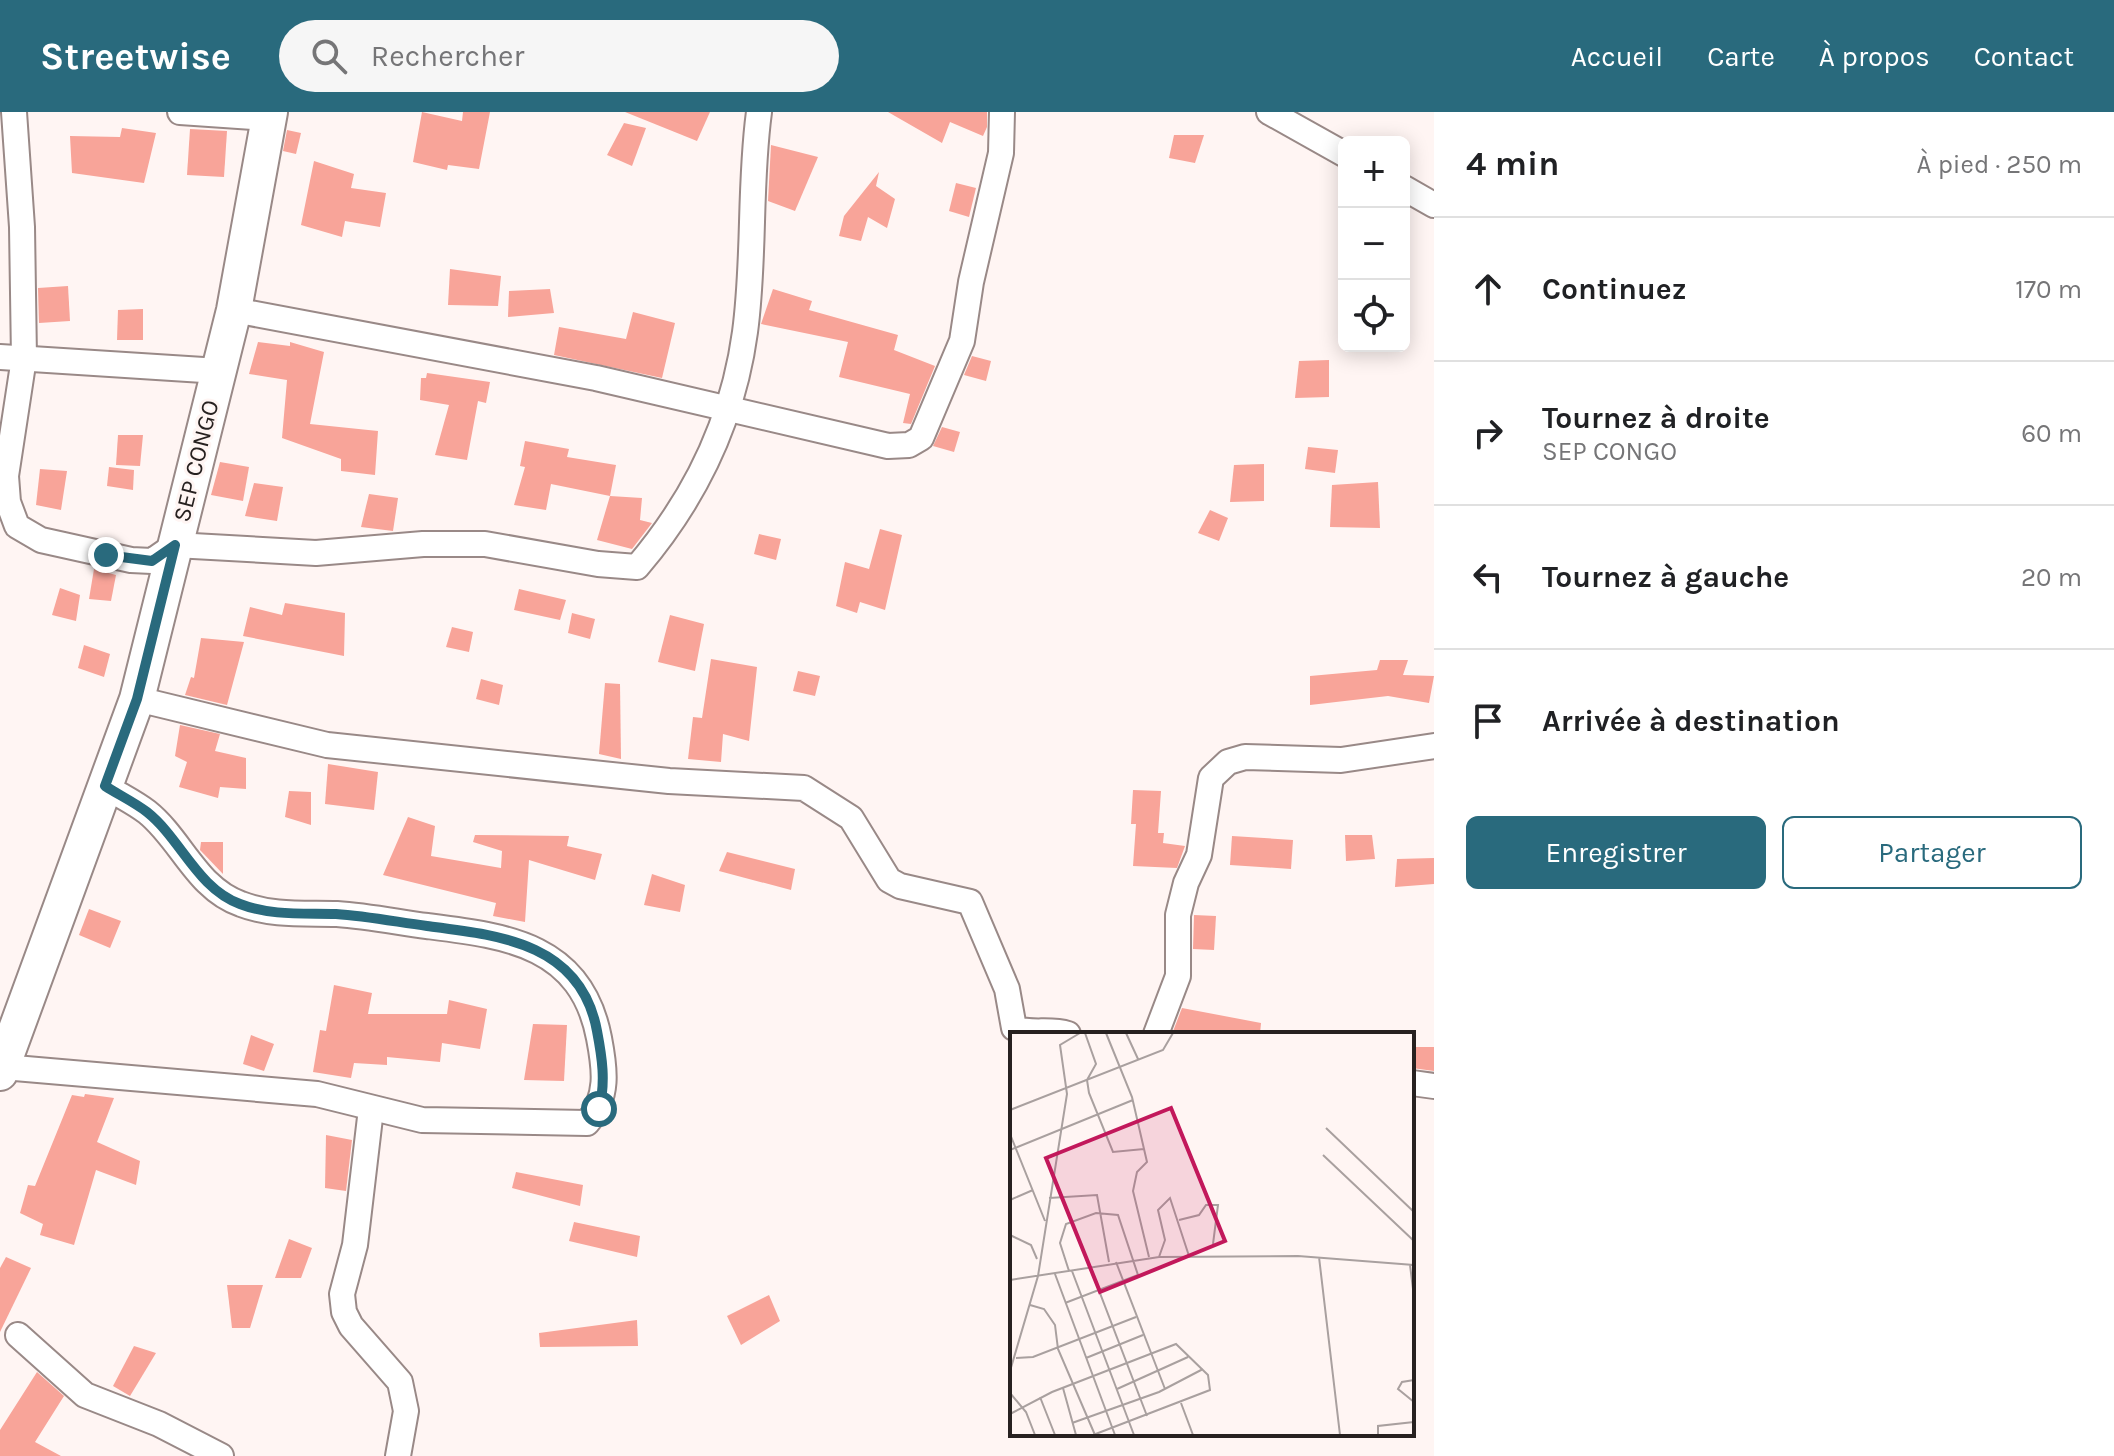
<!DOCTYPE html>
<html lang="fr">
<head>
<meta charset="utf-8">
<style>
	body { margin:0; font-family:Karla,sans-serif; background:#f6f6f6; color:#202124 }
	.controls { position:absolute; right:24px; top:24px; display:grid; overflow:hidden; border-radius:12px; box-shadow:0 4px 20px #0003 }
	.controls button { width:72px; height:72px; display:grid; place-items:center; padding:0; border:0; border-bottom:2px solid #e0e0e0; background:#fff; color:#202124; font:40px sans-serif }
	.stop { position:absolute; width:24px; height:24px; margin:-18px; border:6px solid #296a7d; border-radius:50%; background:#fff }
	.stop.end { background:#296a7d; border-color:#fff; box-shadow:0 2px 8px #0008 }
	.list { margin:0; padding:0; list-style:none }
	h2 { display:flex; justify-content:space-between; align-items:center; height:104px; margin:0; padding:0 32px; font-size:34px }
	h2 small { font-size:26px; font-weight:400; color:#757577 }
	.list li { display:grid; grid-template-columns:52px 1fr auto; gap:24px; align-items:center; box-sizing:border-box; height:144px; padding:0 32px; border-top:2px solid #e0e0e0 }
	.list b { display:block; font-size:30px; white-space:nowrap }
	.list p { margin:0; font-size:26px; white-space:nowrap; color:#757577 }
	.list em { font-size:26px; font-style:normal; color:#757577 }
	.actions { display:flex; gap:16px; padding:24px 32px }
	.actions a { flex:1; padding:18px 0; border:2px solid #296a7d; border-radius:12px; text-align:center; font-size:28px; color:#296a7d }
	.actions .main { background:#296a7d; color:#fff }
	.icon { flex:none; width:44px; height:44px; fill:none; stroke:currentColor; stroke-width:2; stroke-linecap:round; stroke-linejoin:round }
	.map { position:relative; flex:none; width:1434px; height:1344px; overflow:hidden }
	header { display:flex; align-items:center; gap:48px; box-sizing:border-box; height:112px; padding:0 40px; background:#296a7d; color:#fff }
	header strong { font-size:38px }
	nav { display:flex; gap:44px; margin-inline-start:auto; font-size:28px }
	.search { width:560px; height:72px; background:#f6f6f6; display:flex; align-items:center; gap:20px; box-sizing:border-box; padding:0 28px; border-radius:44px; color:#757577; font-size:30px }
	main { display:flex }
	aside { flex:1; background:#fff }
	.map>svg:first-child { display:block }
	.building { fill:#f8a499 }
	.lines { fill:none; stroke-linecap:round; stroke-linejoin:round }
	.street-casing { stroke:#998987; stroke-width:28 }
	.secondary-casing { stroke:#998987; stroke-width:38 }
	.street { stroke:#fff; stroke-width:24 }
	.secondary { stroke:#fff; stroke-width:34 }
	.route { stroke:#296a7d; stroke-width:10 }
	.labels { text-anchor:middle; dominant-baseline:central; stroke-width:6; stroke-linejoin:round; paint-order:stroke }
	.street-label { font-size:24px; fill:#272120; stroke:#fff5f3 }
	.inset-road { fill:none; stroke:#a9a09f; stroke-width:2 }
	.view { fill:#c2185b; fill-opacity:0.15; stroke:#c2185b; stroke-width:4 }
	.inset-edge { fill:none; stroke:#272120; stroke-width:4 }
</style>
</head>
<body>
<header>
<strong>Streetwise</strong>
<div class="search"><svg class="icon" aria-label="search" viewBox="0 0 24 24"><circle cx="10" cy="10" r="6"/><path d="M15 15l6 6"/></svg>Rechercher</div>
<nav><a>Accueil</a><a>Carte</a><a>À propos</a><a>Contact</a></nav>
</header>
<main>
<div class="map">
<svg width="1434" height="1344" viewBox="0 0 1434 1344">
	<rect width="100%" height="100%" fill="#fff5f3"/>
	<g class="building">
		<path d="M422 0 462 9 463 0H490L479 57 448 53 447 58 413 50Z"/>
		<path d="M625 0H710L697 29Z"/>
		<path d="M888 0H987V15L983 24 950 10 942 31Z"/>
		<path d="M624 11 646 16 632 54 607 43Z"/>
		<path d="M122 16 156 21 144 71 72 61 70 24 120 25Z"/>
		<path d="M190 17 227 19 224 65 187 63Z"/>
		<path d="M287 18 301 21 296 42 283 39Z"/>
		<path d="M1174 23H1204L1195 51 1169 46Z"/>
		<path d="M771 33 818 45 795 99 768 89Z"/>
		<path d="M314 49 354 62 351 76 386 81 380 115 345 109 342 125 301 113Z"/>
		<path d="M879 60 876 74 895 87 887 116 868 105 861 129 839 124 844 104Z"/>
		<path d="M956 71 976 76 969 105 949 99Z"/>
		<path d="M450 157 501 164 498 194 448 193Z"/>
		<path d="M68 174 70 209 39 211 38 176Z"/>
		<path d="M550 177 554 201 508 205 509 179Z"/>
		<path d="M773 177 812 189 809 198 898 223 894 238 935 254 911 312 903 311 910 282 839 265 848 230 761 212Z"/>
		<path d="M143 197V228H117L118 198Z"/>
		<path d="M633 200 675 211 662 266 554 243 559 215 626 227Z"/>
		<path d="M258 230 290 234V230L324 240 310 312 378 319 375 363 341 359V347L282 326 287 268 249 262Z"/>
		<path d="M972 244 991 249 986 269 964 263Z"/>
		<path d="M1329 248V285L1295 286 1299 249Z"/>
		<path d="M427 261 490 270 486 291 478 289 467 348 435 343 449 293 420 288 421 266H426Z"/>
		<path d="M942 315 960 320 954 340 933 334Z"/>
		<path d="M118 323H143L140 354 116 353Z"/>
		<path d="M525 329 569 337 567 345 616 353 610 384 551 372 546 398 514 393 525 355 520 354Z"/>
		<path d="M1308 335 1338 338 1335 361 1305 357Z"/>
		<path d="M220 350 249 355 243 389 211 383Z"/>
		<path d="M1264 352V389L1230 390 1234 353Z"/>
		<path d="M109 355 134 358 133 378 107 374Z"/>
		<path d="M40 357 67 359 61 398 36 393Z"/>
		<path d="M1378 370 1380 416 1330 415 1332 373Z"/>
		<path d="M254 371 283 375 277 409 245 404Z"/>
		<path d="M369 382 398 386 393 419 361 415Z"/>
		<path d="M610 384 642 386 640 408 652 411 632 437 597 428Z"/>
		<path d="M1210 398 1228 406 1219 429 1198 421Z"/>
		<path d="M880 417 902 423 885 498 860 490 857 501 836 494 845 450 869 457Z"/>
		<path d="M759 422 781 427 776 448 754 442Z"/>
		<path d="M94 457 116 463 111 489 89 487Z"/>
		<path d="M60 476 80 483 76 509 52 503Z"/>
		<path d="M519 477 566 488 560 508 514 498Z"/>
		<path d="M285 491 345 501 344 544 243 524 250 495 282 503Z"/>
		<path d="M572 501 595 507 590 527 568 521Z"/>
		<path d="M670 503 704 512 695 559 658 550Z"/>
		<path d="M452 515 473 520 469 540 446 535Z"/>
		<path d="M201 526 244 530 227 593 185 583 191 565 194 566Z"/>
		<path d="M84 533 110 542 104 565 78 556Z"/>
		<path d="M711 547 757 555 749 629 723 622 721 650 688 647 693 605 702 606Z"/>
		<path d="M1380 548H1408L1403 563 1434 564 1429 591 1388 584 1310 593V564L1377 558Z"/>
		<path d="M798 559 820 564 815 584 793 579Z"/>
		<path d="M481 567 503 573 499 593 476 587Z"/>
		<path d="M605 571 620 572 621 647 599 642Z"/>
		<path d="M180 613 220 622 215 639 246 646V677L220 675 218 686 179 675 187 650 175 644Z"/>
		<path d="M328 652 378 660 374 698 325 692Z"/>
		<path d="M1133 678 1161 679 1158 721H1164L1163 731 1185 734 1177 756 1133 754 1136 712H1131Z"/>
		<path d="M289 679 311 680V713L285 705Z"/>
		<path d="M408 705 435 714 431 744 501 756 502 739 473 730 475 723 569 724 567 734 602 742 595 768 529 748 525 810 493 804 496 791 383 763Z"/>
		<path d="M1345 723H1372L1375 747 1346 749Z"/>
		<path d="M1232 724 1293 728 1291 757 1230 753Z"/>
		<path d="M201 730H223V762L200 738Z"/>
		<path d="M727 740 795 757 791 778 719 759Z"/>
		<path d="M1434 746V772L1395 775 1397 747Z"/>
		<path d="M652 762 685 773 680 800 644 793Z"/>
		<path d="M89 797 121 809 110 836 79 823Z"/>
		<path d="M1194 803 1216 804 1214 838 1193 837Z"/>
		<path d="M334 873 372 881 368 902H447L449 888 487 897 480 937 442 931 440 950 387 945V953L354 951 351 966 313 960 320 918 326 919Z"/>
		<path d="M1182 896 1261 911 1260 922H1172Z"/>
		<path d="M533 912 567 913 564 969 524 968Z"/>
		<path d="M251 923 274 932 264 959 243 952Z"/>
		<path d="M1412 935H1434V959L1412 956Z"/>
		<path d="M85 982 114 986 97 1030 140 1049 136 1073 96 1058 74 1133 40 1123 43 1112 20 1101 28 1073 35 1074 72 983 84 985Z"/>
		<path d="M326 1023 352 1028 346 1079 325 1076Z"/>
		<path d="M516 1060 583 1073 580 1094 512 1076Z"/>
		<path d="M574 1110 640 1124 637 1145 569 1129Z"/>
		<path d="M289 1127 312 1136 301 1166H275Z"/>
		<path d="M6 1145 31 1156 0 1220V1156Z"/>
		<path d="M227 1173H263L250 1216H232Z"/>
		<path d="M769 1183 780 1209 741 1233 727 1204Z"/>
		<path d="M637 1208 638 1234 540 1235 539 1221Z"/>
		<path d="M134 1234 156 1241 130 1284 113 1274Z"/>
		<path d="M37 1260 64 1284 35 1330 61 1344H0V1318Z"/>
	</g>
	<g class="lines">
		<g class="street-casing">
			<g id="street">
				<path d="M14 0 22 115 24 246 6 364 8 390 17 414 41 428 131 448 152 449 175 433 316 441 423 432H485L598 452 637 455C695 387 733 309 745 220 755 147 749 73 759 0"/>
				<path d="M180 0 269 6"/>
				<path d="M1269 0 1344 42"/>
				<path d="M1404 76 1434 93"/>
				<path d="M234 198 596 266 888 334 909 333 921 326 962 229 971 170 1001 41 1002 0"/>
				<path d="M0 245 219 259"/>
				<path d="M137 587 327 633 669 669 804 676 851 706 889 768 900 774 970 790 1007 877 1014 916C1031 923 1049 916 1068 922"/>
				<path d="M1156 922 1178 864V803L1186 771 1199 743 1211 666 1228 650 1245 645 1341 648 1434 634"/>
				<path d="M3 955 317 982 422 1008 587 1011C609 985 605 957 599 926 581 832 506 824 427 814 397 810 367 804 337 802 304 801 272 804 241 792 197 777 181 727 147 700 134 690 119 683 105 674"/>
				<path d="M1412 971 1434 974"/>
				<path d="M371 997 355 1133 342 1182 344 1200 351 1214 400 1270 406 1299 398 1344"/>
				<path d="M18 1223 85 1283 159 1312 221 1344"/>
			</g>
		</g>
		<g class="secondary-casing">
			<path id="secondary" d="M0 961 137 587 234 198 270 0"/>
		</g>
		<use href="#street" class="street"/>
		<use href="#secondary" class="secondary"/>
	</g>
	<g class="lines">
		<path class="route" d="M106 443 152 449 175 433 137 587 105 674C119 683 134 690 147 700 181 727 197 776 240 792 271 804 304 801 336 802 366 804 397 810 427 814 499 823 581 831 597 919 602 945 606 970 599 997"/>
	</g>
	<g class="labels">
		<g class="street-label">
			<text transform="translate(196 349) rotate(-76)">SEP CONGO</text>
		</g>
	</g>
	<g transform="translate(1010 920)">
		<rect width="404" height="404" fill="#fff5f3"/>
		<path class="inset-road" d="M75 1 86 32 77 48 79 61 103 120 134 117M96 1 122 65 137 130 127 140 123 159 139 225M116 1 128 27M0 78 153 18 163 1M316 96 404 180M0 102 35 189M0 118 123 68M313 123 404 209M39 166 87 163 99 230M0 168 23 158M169 188 189 183 196 173H208L203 212M0 203 21 213 27 227M149 225 155 208 148 178 160 166 179 224M309 225 330 403M106 230 155 357M400 233 404 265M80 235 137 384M62 239 124 403M45 242 105 403M0 248 149 225 288 224 404 233M55 271 128 243 108 183 86 181 56 192 50 211 59 239M20 273 34 277 45 293 48 317 85 403M6 326 23 325 126 285M76 326 133 303M0 339 28 244 57 62 50 13 70 1M404 348 392 350 388 357 404 370M53 356 66 403M107 357 178 325M0 361 16 380 25 403M30 365 45 403M171 371 183 403M0 382 42 360 166 312 198 343 200 358 83 403M62 391 149 360 193 337M368 403V394L404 390"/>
		<path class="view" d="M161 76 215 209 90 260 36 126Z"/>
		<rect width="404" height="404" class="inset-edge"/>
	</g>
</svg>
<div class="controls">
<button>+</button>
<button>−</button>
<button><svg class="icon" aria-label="locate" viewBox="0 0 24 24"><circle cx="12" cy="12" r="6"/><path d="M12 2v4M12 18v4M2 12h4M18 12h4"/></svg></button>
</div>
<div class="stop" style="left:599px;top:997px"></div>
<div class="stop end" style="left:106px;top:443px"></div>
</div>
<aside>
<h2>4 min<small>À pied · 250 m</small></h2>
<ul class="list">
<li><svg class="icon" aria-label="ahead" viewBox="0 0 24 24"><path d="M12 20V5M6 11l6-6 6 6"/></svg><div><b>Continuez</b></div><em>170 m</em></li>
<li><svg class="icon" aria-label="right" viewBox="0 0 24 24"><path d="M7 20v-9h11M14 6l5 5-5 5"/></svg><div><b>Tournez à droite</b><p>SEP CONGO</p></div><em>60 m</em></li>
<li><svg class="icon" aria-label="left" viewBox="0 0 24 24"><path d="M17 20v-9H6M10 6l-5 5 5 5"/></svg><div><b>Tournez à gauche</b></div><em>20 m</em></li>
<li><svg class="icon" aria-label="arrive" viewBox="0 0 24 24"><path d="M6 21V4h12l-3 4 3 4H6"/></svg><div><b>Arrivée à destination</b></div></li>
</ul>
<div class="actions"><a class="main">Enregistrer</a><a>Partager</a></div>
</aside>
</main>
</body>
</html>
